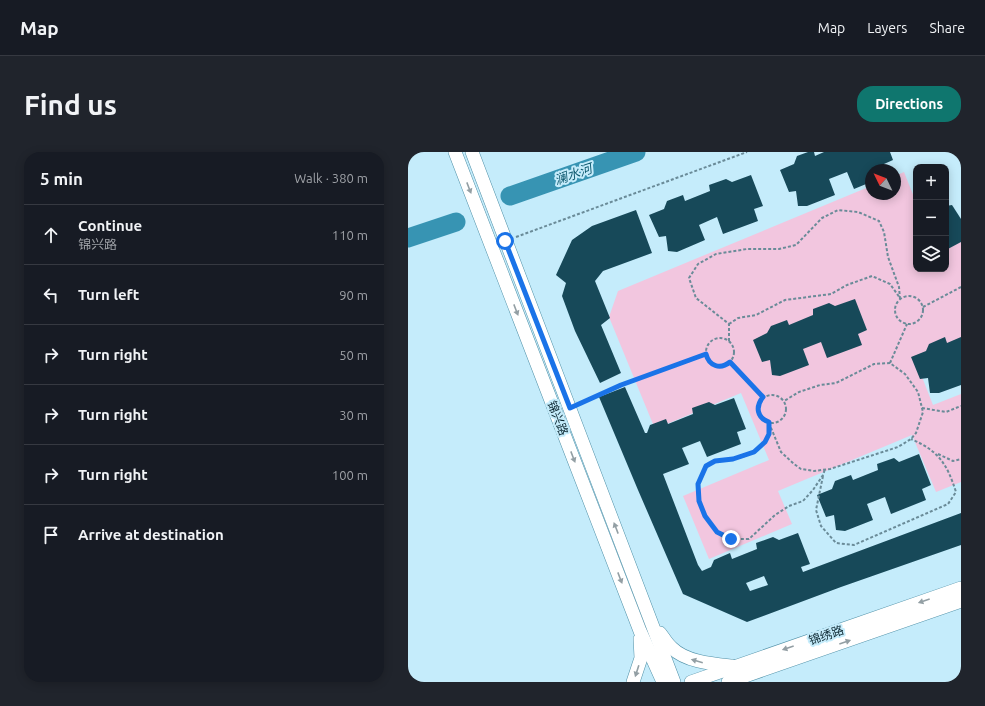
<!DOCTYPE html>
<html lang="en">
<head>
<meta charset="utf-8">
<style>
	body { margin:0; font-family:Ubuntu,"Noto Sans SC",sans-serif; background:#20242c; color:#f1f3f6 }
	.controls { position:absolute; right:12px; top:12px; display:grid; overflow:hidden; border-radius:8px; box-shadow:0 2px 10px #0003 }
	.controls button { width:36px; height:36px; display:grid; place-items:center; padding:0; border:0; border-bottom:1px solid #363941; background:#171b24; color:#f1f3f6; font:20px sans-serif }
	.compass { position:absolute; left:457px; top:12px; width:36px; height:36px; border-radius:50%; background:#171b24; box-shadow:0 2px 10px #0003; rotate:313deg }
	.stop { position:absolute; width:12px; height:12px; margin:-9px; border:3px solid #1a73e8; border-radius:50%; background:#fff }
	.stop.end { background:#1a73e8; border-color:#fff; box-shadow:0 1px 4px #0008 }
	.list { margin:0; padding:0; list-style:none }
	h2 { display:flex; justify-content:space-between; align-items:center; height:52px; margin:0; padding:0 16px; font-size:17px }
	h2 small { font-size:13px; font-weight:400; color:#9ea1a6 }
	.list li { display:grid; grid-template-columns:26px 1fr auto; gap:12px; align-items:center; box-sizing:border-box; height:60px; padding:0 16px; border-top:1px solid #363941 }
	.list b { display:block; font-size:15px; white-space:nowrap }
	.list p { margin:0; font-size:13px; white-space:nowrap; color:#9ea1a6 }
	.list em { font-size:13px; font-style:normal; color:#9ea1a6 }
	.icon { flex:none; width:22px; height:22px; fill:none; stroke:currentColor; stroke-width:2; stroke-linecap:round; stroke-linejoin:round }
	.map { position:relative; flex:none; width:553px; height:530px; overflow:hidden; border-radius:16px }
	header { display:flex; align-items:center; gap:24px; box-sizing:border-box; height:56px; padding:0 20px; background:#171b24; border-bottom:1px solid #363941 }
	header strong { font-size:19px }
	nav { display:flex; gap:22px; margin-inline-start:auto; font-size:14px }
	.intro { display:flex; align-items:center; justify-content:space-between; box-sizing:border-box; height:96px; padding:0 24px }
	h1 { margin:0; font-size:28px }
	.button { padding:10px 18px; border-radius:16px; background:#0f766e; color:#fff; font-size:14px; font-weight:700 }
	main { display:flex; gap:24px; padding:0 24px }
	aside { flex:1; background:#171b24; border-radius:16px; box-shadow:0 2px 10px #0003 }
	.map>svg:first-child { display:block }
	.green { fill:#f2c6df }
	.lines { fill:none; stroke-linecap:round; stroke-linejoin:round }
	.river { stroke:#3794b3; stroke-width:19 }
	.building { fill:#174959; fill-rule:evenodd }
	.minor-casing { stroke:#5091a8; stroke-width:14 }
	.path { stroke:#6a8b98; stroke-width:2; stroke-dasharray:3 2; stroke-linecap:butt }
	.minor { stroke:#fff; stroke-width:13 }
	.oneway { fill:#939fa4 }
	.route { stroke:#1a73e8; stroke-width:5 }
	.labels { text-anchor:middle; dominant-baseline:central; stroke-width:4; stroke-linejoin:round; paint-order:stroke }
	.street-label { font-size:12px; fill:#0f2a34; stroke:#c5ecfb }
	.water-label { font-size:13px; font-style:italic; fill:#0e596f; stroke:#c5ecfb }
</style>
</head>
<body>
<header>
<strong>Map</strong>
<nav><a>Map</a><a>Layers</a><a>Share</a></nav>
</header>
<div class="intro"><h1>Find us</h1><a class="button">Directions</a></div>
<main>
<aside>
<h2>5 min<small>Walk · 380 m</small></h2>
<ul class="list">
<li><svg class="icon" aria-label="ahead" viewBox="0 0 24 24"><path d="M12 20V5M6 11l6-6 6 6"/></svg><div><b>Continue</b><p>锦兴路</p></div><em>110 m</em></li>
<li><svg class="icon" aria-label="left" viewBox="0 0 24 24"><path d="M17 20v-9H6M10 6l-5 5 5 5"/></svg><div><b>Turn left</b></div><em>90 m</em></li>
<li><svg class="icon" aria-label="right" viewBox="0 0 24 24"><path d="M7 20v-9h11M14 6l5 5-5 5"/></svg><div><b>Turn right</b></div><em>50 m</em></li>
<li><svg class="icon" aria-label="right" viewBox="0 0 24 24"><path d="M7 20v-9h11M14 6l5 5-5 5"/></svg><div><b>Turn right</b></div><em>30 m</em></li>
<li><svg class="icon" aria-label="right" viewBox="0 0 24 24"><path d="M7 20v-9h11M14 6l5 5-5 5"/></svg><div><b>Turn right</b></div><em>100 m</em></li>
<li><svg class="icon" aria-label="arrive" viewBox="0 0 24 24"><path d="M6 21V4h12l-3 4 3 4H6"/></svg><div><b>Arrive at destination</b></div></li>
</ul>
</aside>
<div class="map">
<svg width="553" height="530" viewBox="0 0 553 530">
	<rect width="100%" height="100%" fill="#c5ecfb"/>
	<path class="green" d="M496 20 508 50V117H538V95L553 89V209L514 225 525 253 553 242V330L528 340 504 283 370 339 384 372 301 407 275 344 361 308 333 241 247 277 201 165 210 139 463 34V42H487V24Z"/>
	<g class="lines">
		<g class="river">
			<path d="M102 44 228 0"/>
			<path d="M0 86 48 70"/>
		</g>
	</g>
	<g class="building">
		<path d="M400 0H406L407 4 416 0H482L485 8 476 12 478 18H463V30L446 37 439 20 421 27 427 43 399 54H390L388 39 381 40 372 18 386 12 389 4Z"/>
		<path d="M343 23 355 54 346 57 350 69 315 82 309 65 291 73 297 88 269 100 260 99 258 84 251 85 241 63 256 57 259 49 275 43 277 49 302 39 301 33 318 27 324 30Z"/>
		<path d="M544 53 553 67V90L538 98V54Z"/>
		<path d="M228 58 244 101 195 119 187 129 202 166 193 173 213 221 192 231 167 179 154 144 158 131 148 123 164 88 184 74Z"/>
		<path d="M447 147 459 178 450 182 454 193 419 206 413 190 395 197 401 213 372 224 364 223 362 208 354 210 345 188 359 181 363 174 379 168 381 173 405 163V157L421 151 427 154Z"/>
		<path d="M537 185 539 191 553 185V233L531 241H522L520 226 512 227 503 205 518 199 521 192Z"/>
		<path d="M217 235 237 281H239L242 273 258 267 260 272 285 262 284 256 301 250 307 253 326 246 338 277 329 280 333 292 299 305 292 289 274 296 281 312 255 322 290 413 294 419 303 415 306 408 322 401 324 407 349 397 348 391 365 385 371 388 390 381 402 412 393 415 395 420 553 361V393L433 435 339 470 275 442 230 338 191 245ZM356 424 360 433 342 439 338 431Z"/>
		<path d="M511 302 523 333 514 337 518 348 483 362 477 345 459 352 465 368 437 379 428 378 426 363 418 365 409 343 424 337 427 329 443 323 445 328 470 318 469 312 486 306 491 310Z"/>
	</g>
	<g class="lines">
		<g class="minor-casing">
			<g id="minor">
				<path d="M47 0 232 479 255 530"/>
				<path d="M64 0 266 530"/>
				<path d="M252 481C256 486 259 492 264 496 278 510 305 512 324 514"/>
				<path d="M225 530 233 506 232 487"/>
				<path d="M283 530 553 436"/>
				<path d="M320 530 553 449"/>
			</g>
		</g>
		<g class="path">
			<path d="M108 85 339 0"/>
			<circle cx="501" cy="158" r="14"/>
			<path d="M515 155 553 135"/>
			<path d="M321 172 330 166 348 163 377 148 423 142 439 133 464 124 482 132 492 146"/>
			<circle cx="312" cy="200" r="14"/>
			<path d="M321 189V172L288 146 281 126 290 112 308 102 339 97H371L388 93 414 66 430 58 450 60 471 69 476 80 480 105 491 135 492 147"/>
			<path d="M322 210 355 245"/>
			<path d="M482 211 499 172"/>
			<circle cx="364" cy="257" r="14"/>
			<path d="M172 251 213 233 298 202"/>
			<path d="M514 256 538 260 553 254"/>
			<path d="M361 271 373 300 386 312 393 317 406 319 422 317 490 295 503 287 508 281 515 260 510 240 497 222 482 211 466 212 428 231 412 233 391 240 376 249"/>
			<path d="M361 274C361 295 343 304 325 307 319 308 312 307 306 309 300 312 297 316 294 322 284 343 293 358 305 375 315 388 326 387 341 387L367 363 381 354 395 349 405 338 415 323 417 317"/>
			<path d="M530 302 545 309 553 307"/>
			<path d="M415 324 408 358 413 374 428 391 446 393 540 352 548 340C539 312 531 299 503 287"/>
		</g>
		<use href="#minor" class="minor"/>
	</g>
	<defs><path id="oneway-solid" d="M-6-.8H1V-3.2L6.5 0L1 3.2V.8H-6Z"/></defs>
	<g class="oneway">
		<use href="#oneway-solid" transform="translate(61 36) rotate(69)"/>
		<use href="#oneway-solid" transform="translate(108 158) rotate(69)"/>
		<use href="#oneway-solid" transform="translate(165 305) rotate(69)"/>
		<use href="#oneway-solid" transform="translate(208 376) rotate(-111)"/>
		<use href="#oneway-solid" transform="translate(212 426) rotate(69)"/>
		<use href="#oneway-solid" transform="translate(516 449) rotate(161)"/>
		<use href="#oneway-solid" transform="translate(437 490) rotate(-19)"/>
		<use href="#oneway-solid" transform="translate(380 496) rotate(161)"/>
		<use href="#oneway-solid" transform="translate(289 509) rotate(-164)"/>
		<use href="#oneway-solid" transform="translate(229 519) rotate(108)"/>
	</g>
	<g class="lines">
		<path class="route" d="M97 89 162 256 213 233 298 202C301 214 312 218 322 210L355 245C347 255 349 266 361 270V282L357 290 346 300 325 307 307 309 298 314 290 332 291 349 297 364 309 380 323 387"/>
	</g>
	<g class="labels">
		<g class="street-label">
			<text transform="translate(150 266) rotate(69)">锦兴路</text>
			<text transform="translate(418 483) rotate(-19)">锦绣路</text>
		</g>
		<g class="water-label">
			<text transform="translate(165 22) rotate(-19)">澜水河</text>
		</g>
	</g>
</svg>
<div class="controls">
<button>+</button>
<button>−</button>
<button><svg class="icon" aria-label="layers" viewBox="0 0 24 24"><path d="M12 4l9 5-9 5-9-5zM3 14l9 5 9-5"/></svg></button>
</div>
<svg class="compass" viewBox="-18 -18 36 36"><path d="M0-13l5 13h-10z" fill="#e53935"/><path d="M0 13l5-13h-10z" fill="#9ea1a6"/></svg>
<div class="stop" style="left:97px;top:89px"></div>
<div class="stop end" style="left:323px;top:387px"></div>
</div>
</main>
</body>
</html>
